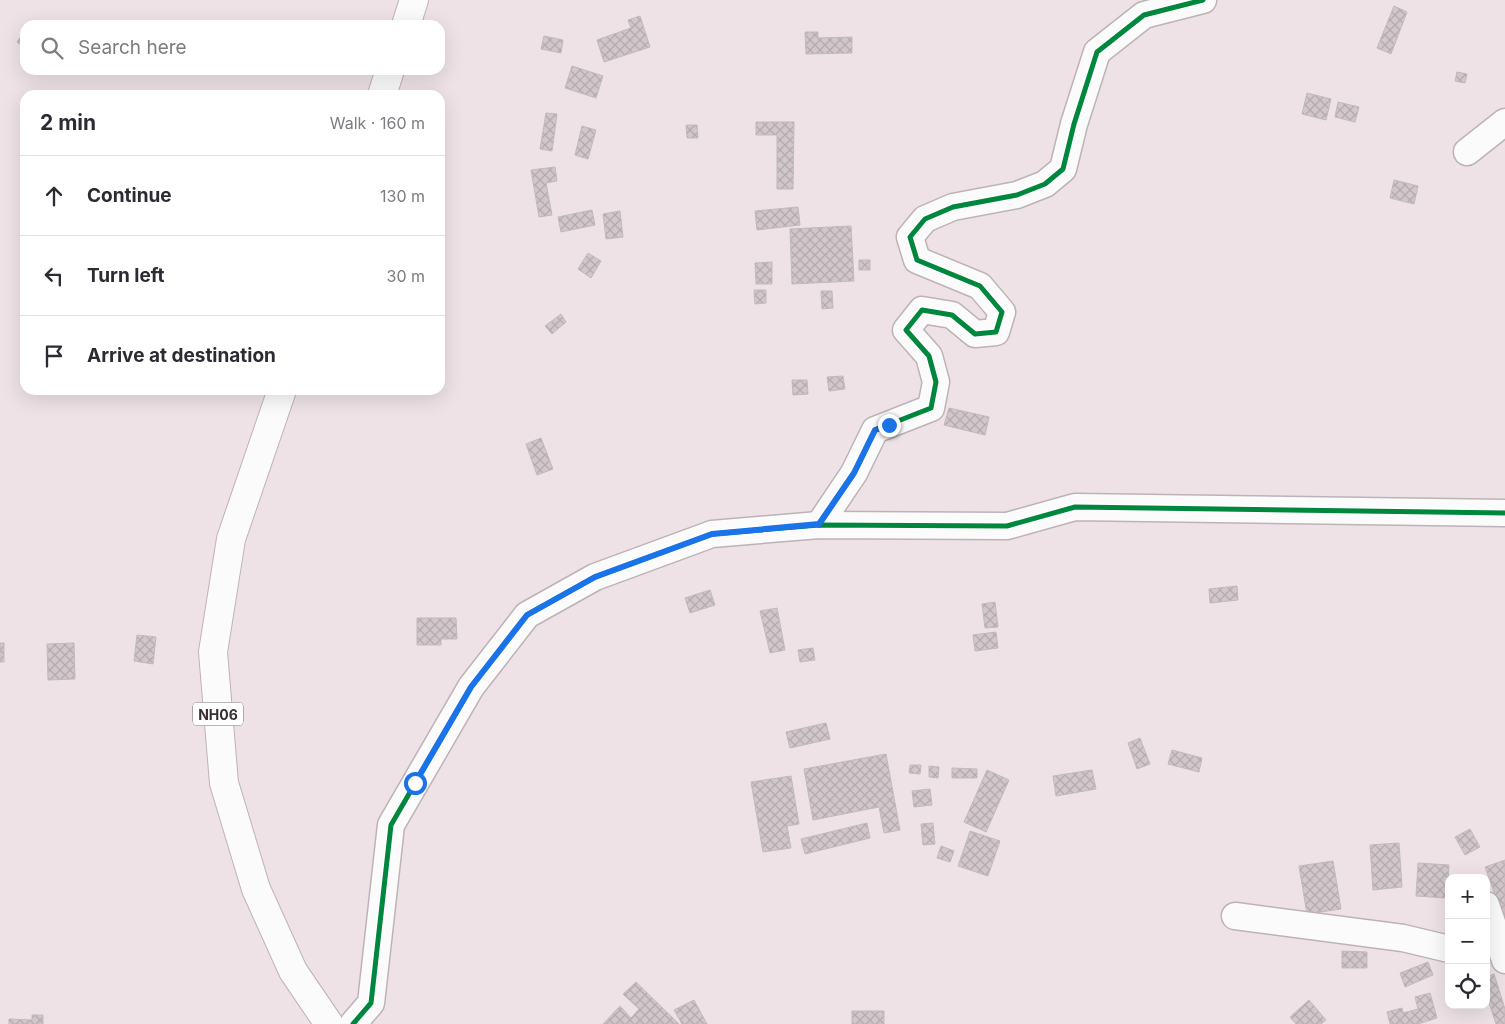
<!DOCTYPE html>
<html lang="en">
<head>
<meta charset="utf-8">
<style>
	body { margin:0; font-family:Inter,sans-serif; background:#f2f2f3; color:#2b2b33 }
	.controls { position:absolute; right:15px; bottom:15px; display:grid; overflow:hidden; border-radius:10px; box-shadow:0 5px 20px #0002 }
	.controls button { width:45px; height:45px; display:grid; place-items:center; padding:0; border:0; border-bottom:1px solid #e1e1e2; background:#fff; color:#2b2b33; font:25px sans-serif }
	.stop { position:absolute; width:15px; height:15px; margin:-11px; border:4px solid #1a73e8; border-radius:50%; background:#fff }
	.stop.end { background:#1a73e8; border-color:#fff; box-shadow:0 1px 5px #0008 }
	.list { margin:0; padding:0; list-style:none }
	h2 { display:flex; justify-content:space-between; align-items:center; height:65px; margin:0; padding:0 20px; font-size:21px }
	h2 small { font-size:16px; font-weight:400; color:#7c7c81 }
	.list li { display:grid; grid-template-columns:32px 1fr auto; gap:15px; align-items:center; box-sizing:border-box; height:80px; padding:0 20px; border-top:1px solid #e1e1e2 }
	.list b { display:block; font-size:19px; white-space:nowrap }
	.list em { font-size:16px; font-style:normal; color:#7c7c81 }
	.icon { flex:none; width:28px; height:28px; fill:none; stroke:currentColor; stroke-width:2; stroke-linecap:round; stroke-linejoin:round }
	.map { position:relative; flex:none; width:1505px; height:1024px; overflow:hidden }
	.search { position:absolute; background:#fff; box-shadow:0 5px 20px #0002; left:20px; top:20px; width:425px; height:55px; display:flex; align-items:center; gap:12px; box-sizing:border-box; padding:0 18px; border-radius:15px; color:#7c7c81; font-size:19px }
	.panel { position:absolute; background:#fff; box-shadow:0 5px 20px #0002; left:20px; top:90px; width:425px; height:305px; border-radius:15px }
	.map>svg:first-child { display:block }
	.building { fill:url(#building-cross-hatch); stroke:#c3b9bd }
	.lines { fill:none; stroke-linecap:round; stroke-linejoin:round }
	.minor-casing { stroke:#bcb3b6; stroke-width:29 }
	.major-casing { stroke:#bcb3b6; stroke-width:30 }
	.minor { stroke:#fcfbfb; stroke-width:26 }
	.major { stroke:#fcfbfb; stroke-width:28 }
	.cycleway-casing { stroke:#fff; stroke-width:8 }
	.cycleway { stroke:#00873e; stroke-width:5 }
	.route { stroke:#1a73e8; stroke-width:6 }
	.labels { text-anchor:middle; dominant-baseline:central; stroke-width:4; stroke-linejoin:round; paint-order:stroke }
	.shield { fill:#fff; stroke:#746d70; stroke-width:1 }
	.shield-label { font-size:14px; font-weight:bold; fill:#382e32 }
</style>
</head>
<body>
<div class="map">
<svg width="1505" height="1024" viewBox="0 0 1505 1024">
	<defs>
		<pattern id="building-cross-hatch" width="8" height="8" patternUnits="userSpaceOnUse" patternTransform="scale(1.25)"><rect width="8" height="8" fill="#d1c7cb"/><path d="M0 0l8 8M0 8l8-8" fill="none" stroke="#b4abaf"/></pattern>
	</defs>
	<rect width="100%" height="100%" fill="#eee2e6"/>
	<g class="building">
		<path d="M1394 6 1407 12 1391 54 1377 48Z"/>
		<path d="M640 16 650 47 604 62 597 40 631 28 628 20Z"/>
		<path d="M25 31V48L17 42Z"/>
		<path d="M805 32H818V38L852 37V53L806 54Z"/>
		<path d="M544 36 563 40 561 53 541 49Z"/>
		<path d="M572 66 603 76 596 98 565 88Z"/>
		<path d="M1457 72 1467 74 1465 83 1455 81Z"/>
		<path d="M1307 93 1331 99 1326 120 1302 114Z"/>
		<path d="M1338 102 1359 107 1355 122 1335 117Z"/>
		<path d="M546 113 557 114 552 151 540 149Z"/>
		<path d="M756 122H794L793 189H777V135H756Z"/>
		<path d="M686 125H697L698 138H687Z"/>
		<path d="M582 126 596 130 588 159 575 155Z"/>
		<path d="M555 167 557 181 546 183 552 215 539 217 531 170Z"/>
		<path d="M1394 180 1418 186 1414 204 1390 198Z"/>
		<path d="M798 207 800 225 757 230 755 211Z"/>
		<path d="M592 210 595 225 561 232 558 217Z"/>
		<path d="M620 211 623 237 606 239 603 214Z"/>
		<path d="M851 226 854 281 792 284 790 229Z"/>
		<path d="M588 253 601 261 591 278 578 269Z"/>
		<rect x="859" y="260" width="11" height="10"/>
		<path d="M772 262V284H756L755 263Z"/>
		<path d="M754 290H766V303L755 304Z"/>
		<path d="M821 291H832L833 308 822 309Z"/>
		<path d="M561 314 566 322 552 334 545 326Z"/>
		<path d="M843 376 845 389 829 391 827 377Z"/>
		<path d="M792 380H807L808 394 793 395Z"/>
		<path d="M949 408 989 417 985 435 944 425Z"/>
		<path d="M541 438 553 469 537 475 526 444Z"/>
		<path d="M1237 586 1238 600 1210 603 1209 589Z"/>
		<path d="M710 590 715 605 690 613 685 598Z"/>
		<path d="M995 602 998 627 985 628 982 604Z"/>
		<path d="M777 608 785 650 770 653 760 611Z"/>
		<path d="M417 618H456L457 639H441V645H417Z"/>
		<path d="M996 632 998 648 975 651 973 635Z"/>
		<path d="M137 635 156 637 153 664 134 661Z"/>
		<rect x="0" y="643" width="4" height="19"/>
		<path d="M74 643 75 679 48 680 47 644Z"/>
		<path d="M813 648 815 660 800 662 798 650Z"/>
		<path d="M826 723 830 739 790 748 786 732Z"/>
		<path d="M1140 738 1150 764 1137 769 1128 743Z"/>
		<path d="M1172 750 1202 758 1199 772 1168 764Z"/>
		<path d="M886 754 900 830 884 833 879 807 813 820 804 769Z"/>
		<path d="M910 765H921L920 774 909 773Z"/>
		<path d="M929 766 939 767 938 778 929 777Z"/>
		<path d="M952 768 977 769V778H952Z"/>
		<path d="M987 770 1009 780 986 832 964 822Z"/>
		<path d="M1092 770 1096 789 1056 796 1053 776Z"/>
		<path d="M791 776 799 824 787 826 791 848 763 852 751 782Z"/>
		<path d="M930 789 932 805 914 807 912 791Z"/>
		<path d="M867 823 870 838 805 854 801 839Z"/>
		<path d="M933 823 935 844 923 845 921 824Z"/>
		<path d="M1470 829 1480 847 1465 855 1455 837Z"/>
		<path d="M970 831 1000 841 988 876 958 866Z"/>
		<path d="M1399 843 1402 887 1373 890 1370 845Z"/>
		<path d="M941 846 954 851 950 862 937 858Z"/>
		<path d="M1505 860V922L1485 867Z"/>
		<path d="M1333 861 1341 909 1307 914 1299 866Z"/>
		<path d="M1418 863 1449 865 1447 898 1416 896Z"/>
		<path d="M1342 951 1367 952V968H1342Z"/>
		<path d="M1428 962 1433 975 1405 987 1400 973Z"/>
		<path d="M1494 974 1505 1009V1024H1496L1486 993V977Z"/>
		<path d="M636 982 679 1024H603L620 1006 631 1018 639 1009 623 994Z"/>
		<path d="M1430 993 1437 1018 1418 1024H1390L1387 1012 1402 1008 1403 1013 1418 1009 1415 997Z"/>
		<path d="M694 1000 707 1024H682L674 1010Z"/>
		<path d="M1309 1000 1326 1020 1321 1024H1296L1290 1017Z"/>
		<rect x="852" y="1011" width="32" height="13"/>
		<path d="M32 1015H43V1024H9V1019L32 1020Z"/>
	</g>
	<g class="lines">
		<g class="minor-casing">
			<g id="minor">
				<path d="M1467 152 1505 122"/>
				<path d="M819 525 854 473 875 430 931 408 936 382 929 356 906 330 922 310 952 315 975 334 996 332 1002 312 980 286 917 260 910 237 925 219 953 207 1017 195 1045 184 1063 169 1074 124 1097 52 1144 15 1203 0"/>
				<path d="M1486 905 1505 960"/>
				<path d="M1235 916 1403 938 1449 949"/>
				<path d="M353 1024 371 1003 391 825 471 687 527 615 595 577 712 534 819 525 1007 526 1075 507 1505 513"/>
			</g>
		</g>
		<g class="major-casing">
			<g id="major">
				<path d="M406 25 414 0"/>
				<path d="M382 95 390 70"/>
				<path d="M282 390 231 539 213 652 224 783 256 889 293 971 329 1024"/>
			</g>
		</g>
		<use href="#minor" class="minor"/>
		<use href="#major" class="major"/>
		<g class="cycleway-casing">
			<g id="cycleway">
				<path d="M819 525 854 473 875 430 931 408 936 382 929 356 906 330 922 310 952 315 975 334 996 332 1002 312 980 286 917 260 910 237 925 219 953 207 1017 195 1045 184 1063 169 1074 124 1097 52 1144 15 1203 0"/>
				<path d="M353 1024 371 1003 391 825 471 687 527 615 595 577 712 534 819 525 1007 526 1075 507 1505 513"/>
			</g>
		</g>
		<use href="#cycleway" class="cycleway"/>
	</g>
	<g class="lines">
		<path class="route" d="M415 783 471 687 527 615 595 577 712 534 819 524 854 473 875 430 889 425"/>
	</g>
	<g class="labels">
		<rect class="shield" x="193" y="702.5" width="50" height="23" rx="4"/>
		<g class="shield-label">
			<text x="218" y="714">NH06</text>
		</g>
	</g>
</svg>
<div class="controls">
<button>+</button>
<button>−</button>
<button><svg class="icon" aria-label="locate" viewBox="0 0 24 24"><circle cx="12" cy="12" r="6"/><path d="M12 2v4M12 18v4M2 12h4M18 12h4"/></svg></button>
</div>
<div class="stop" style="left:415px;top:783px"></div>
<div class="stop end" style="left:889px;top:425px"></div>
<div class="search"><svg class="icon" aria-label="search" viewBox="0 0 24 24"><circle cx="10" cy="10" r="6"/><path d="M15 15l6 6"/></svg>Search here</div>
<section class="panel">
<h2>2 min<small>Walk · 160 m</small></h2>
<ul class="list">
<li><svg class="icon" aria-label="ahead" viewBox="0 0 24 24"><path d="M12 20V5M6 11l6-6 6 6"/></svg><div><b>Continue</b></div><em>130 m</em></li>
<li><svg class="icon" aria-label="left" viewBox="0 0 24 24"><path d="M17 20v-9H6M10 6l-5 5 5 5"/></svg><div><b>Turn left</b></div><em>30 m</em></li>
<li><svg class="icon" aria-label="arrive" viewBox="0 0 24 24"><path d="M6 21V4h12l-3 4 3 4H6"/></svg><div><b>Arrive at destination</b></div></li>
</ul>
</section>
</div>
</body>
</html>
